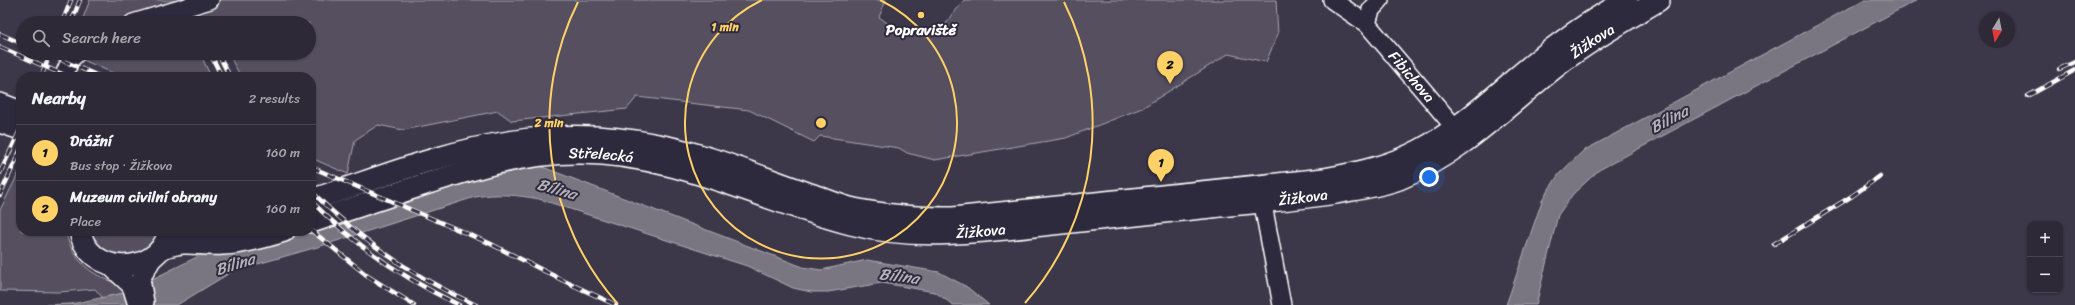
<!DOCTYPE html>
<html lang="en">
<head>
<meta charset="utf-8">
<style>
	body { margin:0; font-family:Sriracha,sans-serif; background:#393542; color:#f1f3f6 }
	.controls { position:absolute; right:12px; bottom:12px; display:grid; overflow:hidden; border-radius:8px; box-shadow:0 1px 3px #0004 }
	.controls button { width:36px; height:36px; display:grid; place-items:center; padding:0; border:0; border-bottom:1px solid #484552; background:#2d2937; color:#f1f3f6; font:20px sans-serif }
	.compass { position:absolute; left:1979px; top:12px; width:36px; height:36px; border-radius:50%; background:#2d2937; box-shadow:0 1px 3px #0004; rotate:190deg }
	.you { position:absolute; left:1429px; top:177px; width:14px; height:14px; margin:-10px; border:3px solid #fff; border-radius:50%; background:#1a73e8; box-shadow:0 0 0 6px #1a73e833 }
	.badge { display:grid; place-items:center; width:26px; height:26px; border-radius:50%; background:#ffd166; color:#111; font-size:13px; font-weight:700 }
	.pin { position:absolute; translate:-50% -33px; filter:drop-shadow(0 1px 2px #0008) }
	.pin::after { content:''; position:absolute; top:21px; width:14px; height:12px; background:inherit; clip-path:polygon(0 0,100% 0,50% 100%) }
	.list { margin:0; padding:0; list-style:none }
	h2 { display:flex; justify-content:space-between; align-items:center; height:52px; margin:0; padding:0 16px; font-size:17px }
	h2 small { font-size:13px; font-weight:400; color:#a7a6ad }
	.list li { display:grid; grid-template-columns:26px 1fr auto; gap:12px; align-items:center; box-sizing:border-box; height:56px; padding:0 16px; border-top:1px solid #484552 }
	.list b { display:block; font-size:15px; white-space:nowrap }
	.list p { margin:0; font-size:13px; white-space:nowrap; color:#a7a6ad }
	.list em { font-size:13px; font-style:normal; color:#a7a6ad }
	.icon { flex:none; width:22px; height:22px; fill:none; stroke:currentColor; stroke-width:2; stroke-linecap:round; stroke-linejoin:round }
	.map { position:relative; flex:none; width:2075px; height:305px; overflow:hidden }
	.search { position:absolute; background:#2d2937; box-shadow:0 1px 3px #0004; left:16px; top:16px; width:300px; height:44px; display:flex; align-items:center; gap:10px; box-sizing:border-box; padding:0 14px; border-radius:22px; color:#a7a6ad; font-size:15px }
	.panel { position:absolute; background:#2d2937; box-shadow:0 1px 3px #0004; left:16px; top:72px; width:300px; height:164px; border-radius:16px }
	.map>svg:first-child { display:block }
	.green { fill:#555060; stroke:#aaa8b0 }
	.water { fill:#797682; stroke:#afadb4 }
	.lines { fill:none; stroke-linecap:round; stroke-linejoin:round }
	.minor-casing { stroke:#fff; stroke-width:20 }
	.major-casing { stroke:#fff; stroke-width:24 }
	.minor { stroke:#2f2a3d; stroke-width:17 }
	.major { stroke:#2f2a3d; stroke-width:21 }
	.rail-casing { stroke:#fff; stroke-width:4.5 }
	.rail { stroke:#2f2a3d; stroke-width:3; stroke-dasharray:9; stroke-linecap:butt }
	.ring { fill:none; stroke:#ffd166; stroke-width:2 }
	.poi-dot { fill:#ffd166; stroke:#2f2a3d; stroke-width:1.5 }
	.labels { text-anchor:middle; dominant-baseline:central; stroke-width:4; stroke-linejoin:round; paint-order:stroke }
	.poi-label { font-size:15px; font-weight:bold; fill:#fff; stroke:#2f2a3d }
	.street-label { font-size:15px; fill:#fff; stroke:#2f2a3d }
	.water-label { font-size:16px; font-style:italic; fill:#b5b4ba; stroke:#2f2a3d }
	.centre { fill:#ffd166; stroke:#2f2a3d; stroke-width:2 }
	.ring-label { font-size:12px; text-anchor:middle; font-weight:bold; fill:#ffd166; stroke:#2f2a3d; stroke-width:4; stroke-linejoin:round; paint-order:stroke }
</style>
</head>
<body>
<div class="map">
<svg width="2075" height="305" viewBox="0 0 2075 305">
	<rect width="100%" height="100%" fill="#3c3749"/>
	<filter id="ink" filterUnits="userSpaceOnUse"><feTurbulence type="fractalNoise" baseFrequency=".025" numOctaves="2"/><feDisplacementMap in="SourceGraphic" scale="8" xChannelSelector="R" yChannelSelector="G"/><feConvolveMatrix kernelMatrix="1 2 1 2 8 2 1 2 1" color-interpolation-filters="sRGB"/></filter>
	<g filter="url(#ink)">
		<g class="green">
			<path d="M90 0H886L879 17 901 33 938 34 964 0H1276L1278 34 1266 62 1228 54 1142 108 1066 138 935 160 907 153 899 148 820 136 814 142 749 110 637 97 627 109 512 121 498 111 403 130 378 125 355 140 348 174 311 158V77H241L228 53H309V23H81Z"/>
			<path d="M72 53H200L211 77H122L83 60Z"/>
			<path d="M21 168V231H65C70 249 78 263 94 273 105 280 117 281 124 293L103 298 95 289 59 292 0 291V210Z"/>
			<path d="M91 231H158C145 264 104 265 91 231Z"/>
		</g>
		<g class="water">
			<path d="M1864 0H1917L1599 170 1573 194 1558 215 1536 305H1506L1543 198 1559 174 1583 151Z"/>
			<path d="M540 166 803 267 821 270 867 260 939 272 967 287 989 305H953L935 292 882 283 828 292H811L793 288 747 266 539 199C517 195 498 193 475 197L321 246 233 271 177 305H42L71 304 124 293 201 255 246 252 481 178 512 170Z"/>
		</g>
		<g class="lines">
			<g class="minor-casing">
				<g id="minor">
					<path d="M1332 0 1367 24"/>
					<path id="s1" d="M1380 0 1371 10 1367 24 1456 129"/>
					<path d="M133 23 210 0"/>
					<path d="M63 77 71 59 77 53"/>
					<path d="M1260 189 1282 305"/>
					<path d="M105 262 131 286 137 305"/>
					<path d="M145 302 141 279 154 257"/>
				</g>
			</g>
			<g class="major-casing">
				<g id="major">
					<path d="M0 104 21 112"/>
					<path d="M0 122 21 129"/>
					<path d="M311 200C376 179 442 152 509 142 558 134 609 135 658 145 711 155 762 178 813 195 827 200 840 206 854 209 887 216 920 218 953 218L1324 179C1357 173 1390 166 1420 150 1473 122 1512 77 1560 43 1581 27 1604 13 1627 0"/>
					<path id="s2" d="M311 222C345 211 379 199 413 188 468 170 523 152 581 153 678 154 759 200 851 224 914 241 979 232 1043 225 1096 219 1148 214 1201 208 1246 203 1291 200 1336 193 1357 189 1379 186 1399 179 1463 153 1509 103 1562 62 1592 39 1626 20 1659 0"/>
					<path d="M80 231C88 276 155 277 168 235"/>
					<path d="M162 248C189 238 198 246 223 244 244 243 265 237 284 231"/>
				</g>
			</g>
			<use href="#minor" class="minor"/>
			<use href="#major" class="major"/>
			<g class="rail-casing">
				<g id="rail">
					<path d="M62 23 71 0"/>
					<path d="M71 23 80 0"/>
					<path d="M0 34 23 44"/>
					<path d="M0 47 69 77"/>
					<path d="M45 53 101 77"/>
					<path d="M210 53 222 77"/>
					<path d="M218 53 230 77"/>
					<path d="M2059 69 2075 62"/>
					<path d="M41 77 47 62"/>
					<path d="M2028 96 2075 70"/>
					<path d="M311 167 489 243 562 280 616 305"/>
					<path d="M0 173 21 128"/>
					<path d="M311 191C359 239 413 277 476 305"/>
					<path d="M0 195 21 149"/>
					<path d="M311 201C354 244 404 279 459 305"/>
					<path d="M311 230 369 277 414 305"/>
					<path d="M1774 244 1852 196 1880 176"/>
				</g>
			</g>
			<use href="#rail" class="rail"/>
		</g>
	</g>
	<g class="ring">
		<path d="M880 0A136 136 0 1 1 762 0"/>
		<path d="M617 303A272 272 0 0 1 578 2M1064 2A272 272 0 0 1 1025 303"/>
	</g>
	<circle class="poi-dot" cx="921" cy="15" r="4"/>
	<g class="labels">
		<g class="poi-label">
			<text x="921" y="30">Popraviště</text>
		</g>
		<g class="street-label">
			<text stroke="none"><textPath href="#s2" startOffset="1351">Žižkova</textPath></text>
			<text stroke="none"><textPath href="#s1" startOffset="97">Fibichova</textPath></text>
			<text stroke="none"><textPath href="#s2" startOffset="300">Střelecká</textPath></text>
			<text stroke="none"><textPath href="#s2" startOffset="1015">Žižkova</textPath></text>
			<text stroke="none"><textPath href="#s2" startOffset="691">Žižkova</textPath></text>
		</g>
		<g class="water-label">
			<text transform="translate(1669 119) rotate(-28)">Bílina</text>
			<text transform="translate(557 189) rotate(16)">Bílina</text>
			<text transform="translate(235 264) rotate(-17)">Bílina</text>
			<text transform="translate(899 276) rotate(7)">Bílina</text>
		</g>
	</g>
	<circle cx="821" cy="123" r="6" class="centre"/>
	<g class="ring-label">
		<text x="725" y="31">1 min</text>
		<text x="549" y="127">2 min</text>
	</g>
</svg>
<div class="controls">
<button>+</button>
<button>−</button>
</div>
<svg class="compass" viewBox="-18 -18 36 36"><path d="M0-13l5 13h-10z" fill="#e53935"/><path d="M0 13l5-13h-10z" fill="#a7a6ad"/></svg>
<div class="you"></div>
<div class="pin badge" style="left:1161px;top:182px">1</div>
<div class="pin badge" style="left:1170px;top:84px">2</div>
<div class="search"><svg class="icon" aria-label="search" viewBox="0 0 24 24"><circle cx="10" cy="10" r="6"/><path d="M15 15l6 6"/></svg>Search here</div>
<section class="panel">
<h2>Nearby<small>2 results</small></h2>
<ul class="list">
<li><span class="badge">1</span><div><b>Drážní</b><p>Bus stop · Žižkova</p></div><em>160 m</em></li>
<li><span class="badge">2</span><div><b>Muzeum civilní obrany</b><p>Place</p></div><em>160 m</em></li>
</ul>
</section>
</div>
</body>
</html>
